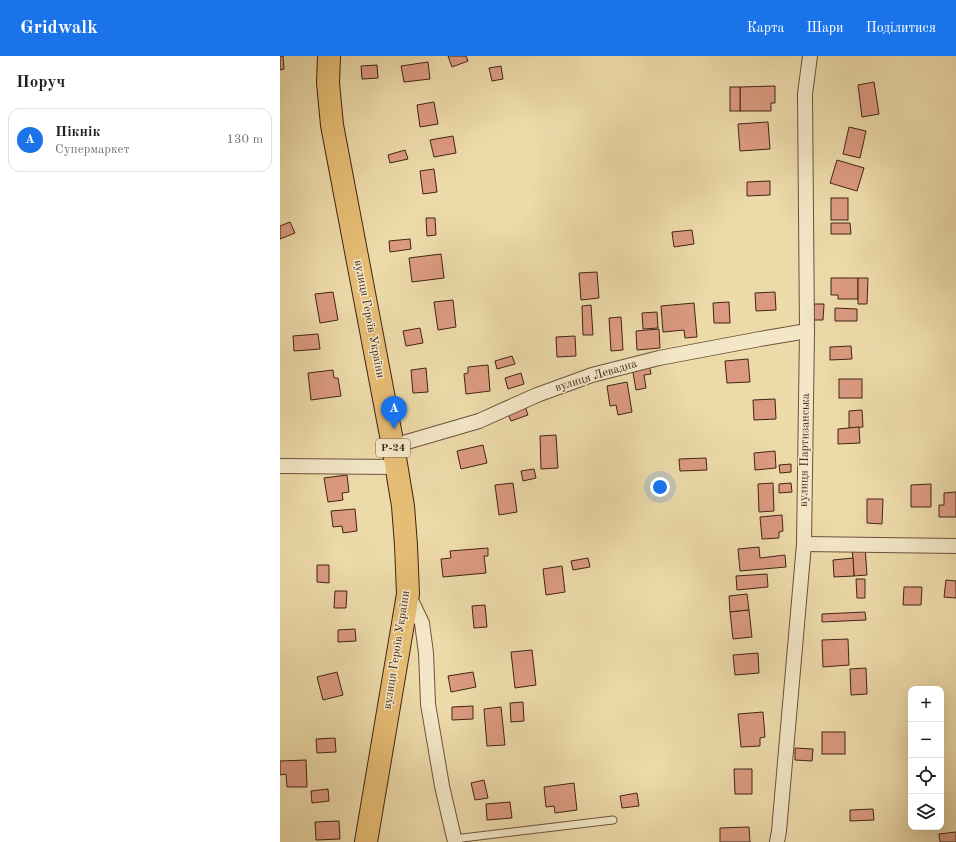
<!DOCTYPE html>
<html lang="uk">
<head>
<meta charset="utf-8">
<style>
	body { margin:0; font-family:"Old Standard TT",serif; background:#f6f6f6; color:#202124 }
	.controls { position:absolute; right:12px; bottom:12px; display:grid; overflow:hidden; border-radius:8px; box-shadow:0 4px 16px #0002 }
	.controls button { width:36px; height:36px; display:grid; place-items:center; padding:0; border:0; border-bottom:1px solid #e0e0e0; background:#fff; color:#202124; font:20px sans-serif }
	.you { position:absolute; left:380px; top:431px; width:14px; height:14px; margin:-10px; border:3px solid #fff; border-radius:50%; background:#1a73e8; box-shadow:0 0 0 6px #1a73e833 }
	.badge { display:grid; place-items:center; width:26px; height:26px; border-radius:50%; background:#1a73e8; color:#fff; font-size:13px; font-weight:700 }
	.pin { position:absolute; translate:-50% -33px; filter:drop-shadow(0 1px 2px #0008) }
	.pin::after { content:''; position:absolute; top:21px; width:14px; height:12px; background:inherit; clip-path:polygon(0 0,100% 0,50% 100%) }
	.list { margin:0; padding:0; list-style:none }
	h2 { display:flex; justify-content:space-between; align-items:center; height:52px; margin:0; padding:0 16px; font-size:17px }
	h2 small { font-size:13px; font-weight:400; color:#757577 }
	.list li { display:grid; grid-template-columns:26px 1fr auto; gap:12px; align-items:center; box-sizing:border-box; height:64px; margin:0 8px 8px; padding:0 8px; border:1px solid #e0e0e0; border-radius:12px }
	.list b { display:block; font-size:15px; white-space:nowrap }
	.list p { margin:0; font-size:13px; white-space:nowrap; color:#757577 }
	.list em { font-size:13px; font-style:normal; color:#757577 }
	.icon { flex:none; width:22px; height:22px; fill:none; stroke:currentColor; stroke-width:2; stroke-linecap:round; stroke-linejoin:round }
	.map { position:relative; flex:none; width:676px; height:786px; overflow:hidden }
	header { display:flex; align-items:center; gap:24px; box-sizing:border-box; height:56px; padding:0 20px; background:#1a73e8; color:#fff }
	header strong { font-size:19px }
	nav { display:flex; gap:22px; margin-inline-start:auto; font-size:14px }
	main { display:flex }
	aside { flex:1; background:#fff }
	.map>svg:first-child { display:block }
	.building { fill:#db9a80; stroke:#412416 }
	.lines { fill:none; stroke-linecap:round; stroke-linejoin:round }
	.service-casing { stroke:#6c523b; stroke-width:9 }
	.minor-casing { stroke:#6c523b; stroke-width:16 }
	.primary-casing { stroke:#412416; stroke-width:24 }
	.service { stroke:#f3e7c7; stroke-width:7 }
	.minor { stroke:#f3e7c7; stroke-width:14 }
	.primary { stroke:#e6bd74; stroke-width:22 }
	.labels { text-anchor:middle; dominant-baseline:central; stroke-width:3; stroke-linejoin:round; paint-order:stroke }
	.shield { fill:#f3e7c7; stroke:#765e4b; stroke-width:1 }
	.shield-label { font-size:11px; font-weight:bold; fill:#412416 }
	.street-label { font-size:12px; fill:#412416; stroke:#f3e7c7 }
</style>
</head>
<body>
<header>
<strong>Gridwalk</strong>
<nav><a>Карта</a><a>Шари</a><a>Поділитися</a></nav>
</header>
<main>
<aside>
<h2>Поруч<small></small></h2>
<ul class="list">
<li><span class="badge">A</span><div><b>Пікнік</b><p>Супермаркет</p></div><em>130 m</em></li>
</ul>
</aside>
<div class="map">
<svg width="676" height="786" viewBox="0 0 676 786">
	<rect width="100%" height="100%" fill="#eddaa9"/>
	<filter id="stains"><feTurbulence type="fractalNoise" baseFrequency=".005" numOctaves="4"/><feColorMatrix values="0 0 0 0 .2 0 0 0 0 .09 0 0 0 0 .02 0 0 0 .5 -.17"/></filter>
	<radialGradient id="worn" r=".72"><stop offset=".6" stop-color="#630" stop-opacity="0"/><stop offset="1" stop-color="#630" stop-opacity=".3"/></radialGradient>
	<g class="building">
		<path d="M3 0 4 13 0 14V1Z"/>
		<path d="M168 0H186L188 5 172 11Z"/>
		<path d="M148 6 150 23 124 26 121 10Z"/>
		<path d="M97 9 98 22 82 23 81 10Z"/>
		<path d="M221 10 223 23 212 25 209 12Z"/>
		<path d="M594 26 599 58 582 61 578 29Z"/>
		<path d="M495 30V47H491V55H460V31Z"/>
		<rect x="450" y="31" width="10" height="24"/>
		<path d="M154 46 158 68 140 71 137 49Z"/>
		<path d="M488 66 490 93 460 95 458 68Z"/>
		<path d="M569 71 586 75 580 102 563 98Z"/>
		<path d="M173 80 176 97 154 101 150 84Z"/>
		<path d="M125 94 128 103 110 107 108 99Z"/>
		<path d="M557 104 584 112 577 135 550 127Z"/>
		<path d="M154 113 157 136 143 138 140 115Z"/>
		<path d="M490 125V139L467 140V126Z"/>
		<rect x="551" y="142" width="17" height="22"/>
		<path d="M146 162H155L156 179 147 180Z"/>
		<path d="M10 166 15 177 0 183V170Z"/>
		<path d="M551 167H570L571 178H551Z"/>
		<path d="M412 174 414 188 394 191 392 176Z"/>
		<path d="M130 183 131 193 110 196 109 185Z"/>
		<path d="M161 198 164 222 132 226 129 202Z"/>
		<path d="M317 216 319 242 301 244 299 217Z"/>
		<path d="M551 222H578V243H558V239H551Z"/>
		<path d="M578 222H588L587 248H578Z"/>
		<path d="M53 236 58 264 40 267 35 238Z"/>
		<path d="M495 236 496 254 476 255 475 237Z"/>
		<path d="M173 244 176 271 158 274 154 246Z"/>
		<path d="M449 246 450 267H434L433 247Z"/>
		<path d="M414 247 417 281 405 282 404 274 383 276 381 250Z"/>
		<path d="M534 248H544L543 264H533Z"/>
		<path d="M311 249 313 279H303L302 250Z"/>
		<path d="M555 252 577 253V265H555Z"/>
		<path d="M377 256 378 272 363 273 362 257Z"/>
		<path d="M341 261 343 294 331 295 329 262Z"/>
		<path d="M140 272 143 287 126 290 123 275Z"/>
		<path d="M379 273 380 292 357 294 356 275Z"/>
		<path d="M38 278 40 293 14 295 13 280Z"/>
		<path d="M295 280 296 300 277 301 276 281Z"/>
		<path d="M571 290 572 303 550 304V291Z"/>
		<path d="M232 300 235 308 217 313 215 305Z"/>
		<path d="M468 303 470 326 447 327 445 305Z"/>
		<path d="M369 308 371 318 364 319 366 332 356 334 352 311Z"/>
		<path d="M208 309 210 335 186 338 184 318 188 317V311Z"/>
		<path d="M146 312 148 336 133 337 131 314Z"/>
		<path d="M53 314 54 322H58L61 340 31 344 28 317Z"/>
		<path d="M241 317 244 328 228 333 225 322Z"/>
		<rect x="559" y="323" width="23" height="19"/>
		<path d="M347 326 352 356 338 359 336 349 330 350 327 330Z"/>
		<path d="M495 343 496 363 474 364 473 344Z"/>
		<path d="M245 350 248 359 231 365 227 356Z"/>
		<path d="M582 354 583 371 569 372V355Z"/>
		<path d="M579 371 580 387 558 388V373Z"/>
		<path d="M276 379 278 412 261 413 260 380Z"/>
		<path d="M203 389 207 407 181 413 177 395Z"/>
		<path d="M495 395 496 412 475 414 474 397Z"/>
		<path d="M426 402 427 414 400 415 399 403Z"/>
		<path d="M511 408V416L500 417 499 409Z"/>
		<path d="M254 413 256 422 243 425 241 415Z"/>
		<path d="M67 419 69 436 62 437 63 444 48 446 44 422Z"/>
		<path d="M233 427 237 456 219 459 215 429Z"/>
		<path d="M493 427 494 455 479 456 478 428Z"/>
		<path d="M511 427 512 436 499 437V428Z"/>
		<path d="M651 428V451H631V429Z"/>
		<path d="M676 436V461H659V449H664V437Z"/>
		<path d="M587 443H603L602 468 587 467Z"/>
		<path d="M75 453 77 475 63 477 62 470 53 471 51 455Z"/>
		<path d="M502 459 503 475 499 476V482L482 483 480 461Z"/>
		<path d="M585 490 587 519 574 520 572 491Z"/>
		<path d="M479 491 480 502 505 499 506 511 460 515 458 493Z"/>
		<path d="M208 492V500H204L206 517 163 521 161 503 171 502 170 495Z"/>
		<path d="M308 502 310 511 293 514 291 505Z"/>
		<path d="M573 502 574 520 554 521 553 504Z"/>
		<path d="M37 509H49V527L37 526Z"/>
		<path d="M282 510 285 536 266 539 263 513Z"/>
		<path d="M487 518 488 531 457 534 456 520Z"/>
		<path d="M576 523H585V542H577Z"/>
		<path d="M666 524 676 525V542L664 541Z"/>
		<path d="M624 531H642L641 549H623Z"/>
		<path d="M55 535H67L66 552H54Z"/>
		<path d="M467 538 469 554 450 556 449 540Z"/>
		<path d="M205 549 207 571 194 572 192 550Z"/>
		<path d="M469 554 472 581 453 583 450 556Z"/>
		<path d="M585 556 586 564 542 566V558Z"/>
		<path d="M75 573 76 585 58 586V574Z"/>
		<path d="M568 583 569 609 543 611 542 584Z"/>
		<path d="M252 594 256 629 235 632 231 596Z"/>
		<path d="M478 597 479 617 455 619 453 599Z"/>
		<path d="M586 612 587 638 571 639 570 613Z"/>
		<path d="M57 616 63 639 43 644 37 621Z"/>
		<path d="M193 616 196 631 171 636 168 620Z"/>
		<path d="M243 646 244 665 231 666 230 647Z"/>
		<path d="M193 650V663L172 664V651Z"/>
		<path d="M221 651 225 689 207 690 204 653Z"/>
		<path d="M483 656 485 681 480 682V690L461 691 458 658Z"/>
		<rect x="542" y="676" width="23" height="22"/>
		<path d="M55 682 56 696 37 697 36 683Z"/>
		<path d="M515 692 533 693 532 705 515 704Z"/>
		<path d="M26 704 27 731H7L6 718 0 719V705Z"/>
		<path d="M454 713H472V738H455Z"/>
		<path d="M204 724 208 742 195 744 191 727Z"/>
		<path d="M294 727 297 754 275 757 274 750 266 751 264 731Z"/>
		<path d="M48 733 49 745 32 747 31 735Z"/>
		<path d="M357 737 359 750 342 752 340 740Z"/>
		<path d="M230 746 232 762 207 764 206 748Z"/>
		<path d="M593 753 594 764 570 765V754Z"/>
		<path d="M59 765 60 783 36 784 35 766Z"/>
		<path d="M469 771 470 786H440V772Z"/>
		<path d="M676 776V786H660L659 778Z"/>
	</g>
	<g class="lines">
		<g class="service-casing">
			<path id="service" d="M174 783 333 764"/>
		</g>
		<g class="minor-casing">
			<g id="minor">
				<path d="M113 390 199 365 257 339 312 319 379 302 480 283 527 275"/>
				<path d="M0 410 116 411"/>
				<path d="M524 488 676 490"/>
				<path d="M128 538 142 567 146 597 148 648 162 730 175 786"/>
				<path d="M497 786 499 775 524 488 527 275 525 38 530 0"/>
			</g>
		</g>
		<g class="primary-casing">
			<path id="primary" d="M49 0 48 27 52 69 113 390 123 450 126 489 128 538 86 786"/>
		</g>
		<use href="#service" class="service"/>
		<use href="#minor" class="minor"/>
		<use href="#primary" class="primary"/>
	</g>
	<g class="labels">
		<rect class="shield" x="96" y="383" width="34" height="18" rx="3"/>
		<g class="shield-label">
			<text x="113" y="392">Р-24</text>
		</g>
		<g class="street-label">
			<text transform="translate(89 263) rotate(79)">вулиця Героїв України</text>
			<text transform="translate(316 320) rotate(-17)">вулиця Левадна</text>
			<text transform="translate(525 394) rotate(-89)">вулиця Партизанська</text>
			<text transform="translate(117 594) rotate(-81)">вулиця Героїв України</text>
		</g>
	</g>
	<rect width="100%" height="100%" filter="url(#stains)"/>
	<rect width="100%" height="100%" fill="url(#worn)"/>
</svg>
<div class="controls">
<button>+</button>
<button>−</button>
<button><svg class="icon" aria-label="locate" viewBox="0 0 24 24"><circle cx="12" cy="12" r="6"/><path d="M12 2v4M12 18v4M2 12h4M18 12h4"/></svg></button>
<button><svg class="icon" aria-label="layers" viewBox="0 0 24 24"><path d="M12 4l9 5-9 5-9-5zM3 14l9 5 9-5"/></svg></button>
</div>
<div class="you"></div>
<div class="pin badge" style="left:114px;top:373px">A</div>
</div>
</main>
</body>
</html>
